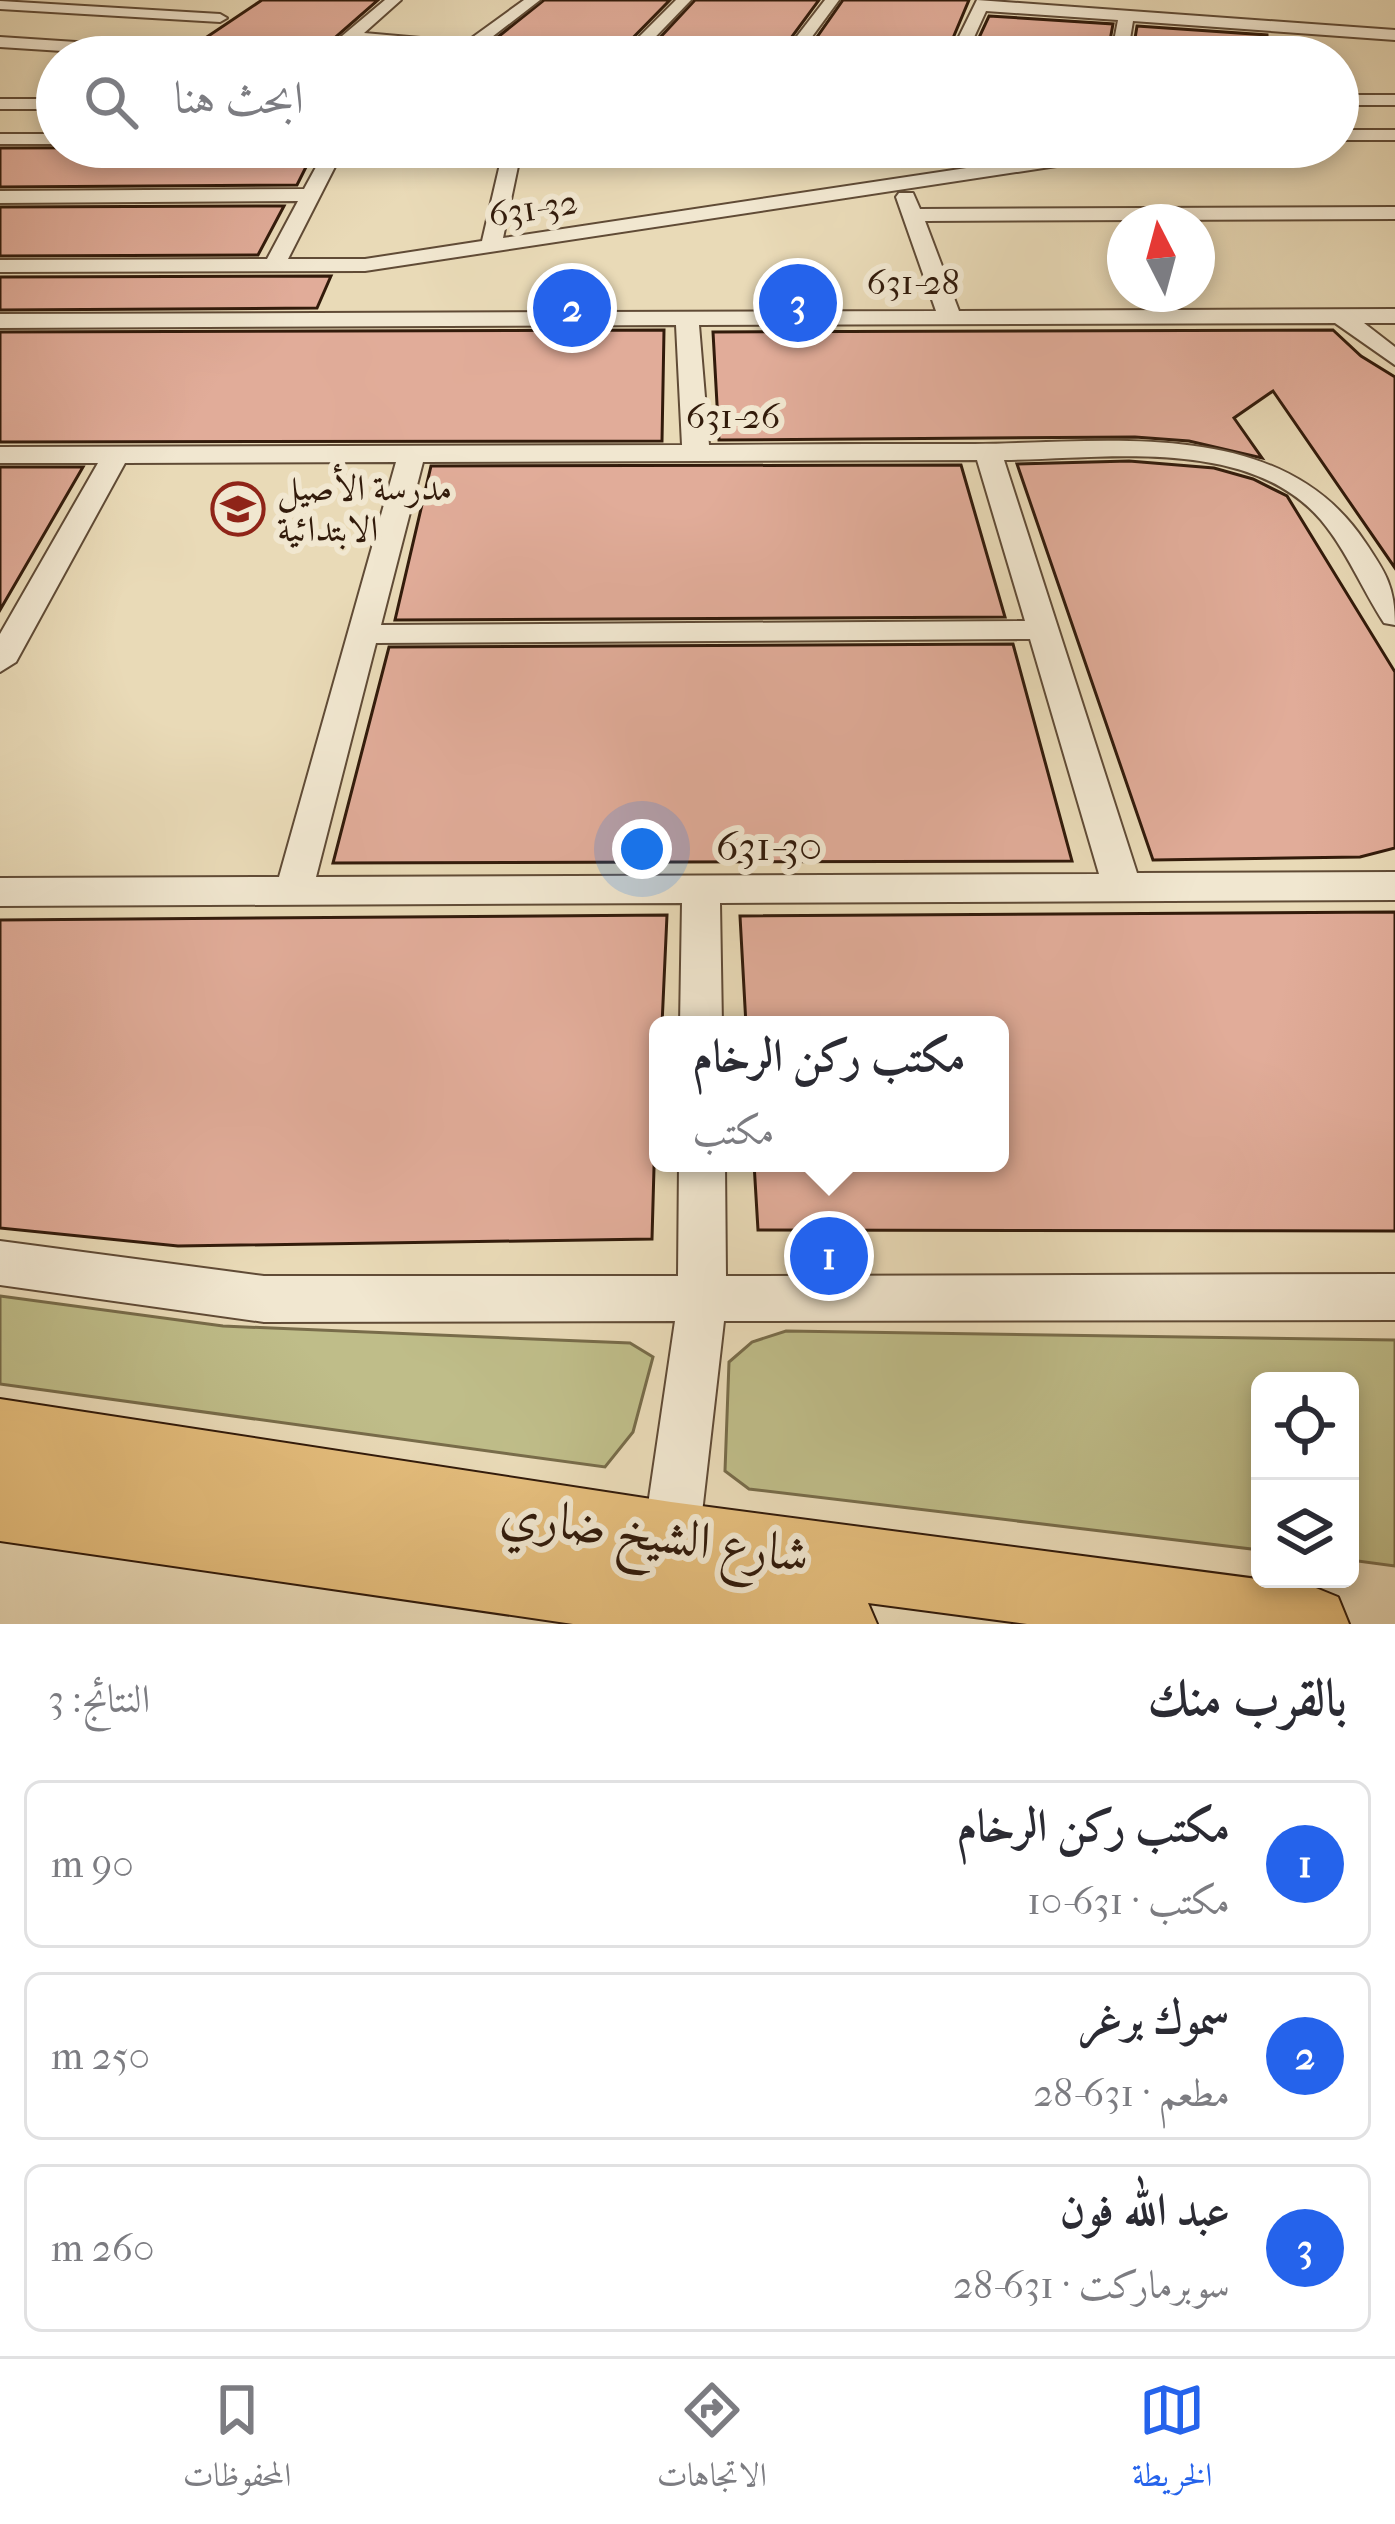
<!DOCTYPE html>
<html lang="ar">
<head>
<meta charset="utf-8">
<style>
	body { margin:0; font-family:"IM FELL French Canon",Amiri,serif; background:#f7f7f7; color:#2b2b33; direction:rtl }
	.controls { position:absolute; right:36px; bottom:36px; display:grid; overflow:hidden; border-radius:18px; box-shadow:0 6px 18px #0003 }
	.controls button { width:108px; height:108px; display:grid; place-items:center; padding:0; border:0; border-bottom:3px solid #e1e1e2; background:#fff; color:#2b2b33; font:60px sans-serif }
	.compass { position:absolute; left:1107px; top:204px; width:108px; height:108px; border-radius:50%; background:#fff; box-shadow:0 6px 18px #0003; rotate:354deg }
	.you { position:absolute; left:642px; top:849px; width:42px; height:42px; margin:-30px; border:9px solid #fff; border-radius:50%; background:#1a73e8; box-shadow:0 0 0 18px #1a73e833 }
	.badge { display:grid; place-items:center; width:78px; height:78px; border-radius:50%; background:#2563eb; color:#fff; font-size:39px; font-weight:700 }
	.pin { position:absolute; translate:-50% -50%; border:6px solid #fff; box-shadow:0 3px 12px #0006 }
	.popup { position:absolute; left:649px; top:1016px; width:360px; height:156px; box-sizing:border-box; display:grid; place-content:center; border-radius:18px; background:#fff; filter:drop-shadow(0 3px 9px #0005); font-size:39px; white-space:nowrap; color:#7c7c81 }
	.popup b { font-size:45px; color:#2b2b33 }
	.popup::after { content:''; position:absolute; left:50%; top:100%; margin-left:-24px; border:24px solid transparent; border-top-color:#fff }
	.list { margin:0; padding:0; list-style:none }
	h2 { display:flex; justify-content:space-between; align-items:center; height:156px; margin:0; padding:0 48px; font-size:51px }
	h2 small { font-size:39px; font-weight:400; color:#7c7c81 }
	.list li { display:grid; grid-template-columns:78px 1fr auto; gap:36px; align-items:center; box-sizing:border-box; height:168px; margin:0 24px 24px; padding:0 24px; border:3px solid #e1e1e2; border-radius:18px }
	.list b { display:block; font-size:45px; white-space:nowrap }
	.list p { margin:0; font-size:39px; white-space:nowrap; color:#7c7c81 }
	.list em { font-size:39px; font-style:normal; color:#7c7c81 }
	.icon { flex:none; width:66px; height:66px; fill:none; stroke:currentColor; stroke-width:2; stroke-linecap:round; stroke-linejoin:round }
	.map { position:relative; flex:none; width:1395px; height:1624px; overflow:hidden; direction:ltr }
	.search { position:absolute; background:#fff; box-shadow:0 6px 18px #0003; left:36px; right:36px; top:36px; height:132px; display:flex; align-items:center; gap:30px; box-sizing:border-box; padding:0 42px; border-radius:66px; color:#7c7c81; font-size:45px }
	.sheet { height:732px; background:#fff }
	nav { display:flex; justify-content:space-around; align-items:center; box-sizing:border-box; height:168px; border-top:3px solid #e1e1e2; background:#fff; font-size:33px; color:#7c7c81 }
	nav a { display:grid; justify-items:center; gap:6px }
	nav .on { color:#2563eb }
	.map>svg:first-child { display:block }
	.green { fill:#bfbd89; stroke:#786c4a; stroke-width:3 }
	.building { fill:#e1ac99; stroke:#321b0b; stroke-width:3 }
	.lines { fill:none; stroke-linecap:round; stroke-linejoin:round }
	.minor-casing { stroke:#604b36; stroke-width:4 }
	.major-casing { stroke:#321b0b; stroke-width:4 }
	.minor { fill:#f1e7d0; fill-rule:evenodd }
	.major { fill:#e4bd7c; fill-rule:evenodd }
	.labels { text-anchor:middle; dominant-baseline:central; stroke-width:12; stroke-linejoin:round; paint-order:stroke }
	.far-street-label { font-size:36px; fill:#321b0b; stroke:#f1e7d0 }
	.far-poi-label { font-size:36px; fill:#321b0b; stroke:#f1e7d0; text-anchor:start }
	.street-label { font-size:42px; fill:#321b0b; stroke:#f1e7d0 }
	.near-street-label { font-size:51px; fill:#321b0b; stroke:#f1e7d0 }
</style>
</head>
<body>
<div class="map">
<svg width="1395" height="1624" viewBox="0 0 1395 1624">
	<rect width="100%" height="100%" fill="#e9dab7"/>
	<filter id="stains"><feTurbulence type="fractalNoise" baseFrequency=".00167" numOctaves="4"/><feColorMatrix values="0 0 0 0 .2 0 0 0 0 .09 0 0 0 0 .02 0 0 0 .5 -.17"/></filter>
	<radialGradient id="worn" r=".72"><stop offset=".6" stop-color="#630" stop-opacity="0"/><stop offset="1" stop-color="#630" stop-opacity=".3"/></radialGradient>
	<g class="green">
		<path d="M0 1296 223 1326 630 1343 653 1357 633 1432 605 1467 0 1384Z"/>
		<path d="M786 1331 1395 1340V1566L1350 1560V1381H1260V1550L749 1489 725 1471 729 1362 752 1342Z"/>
	</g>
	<g class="building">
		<path d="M262 0H378L313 57H177Z"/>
		<path d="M544 0H670L614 57H473Z"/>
		<path d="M695 0H819L777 57H642Z"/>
		<path d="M843 0H969L945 57H803Z"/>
		<path d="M989 16 1113 24 1107 57H970Z"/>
		<path d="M1137 26 1267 35 1268 57H1132Z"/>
		<path d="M316 147 297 185 0 187V148Z"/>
		<path d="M284 206 258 255 0 256V207Z"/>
		<path d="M331 276 317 308 0 310V277Z"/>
		<path d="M664 330 662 441 0 442V332Z"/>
		<path d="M1333 330 1361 356 1395 377V568L1273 391 1234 418 1262 458 1189 441 1135 437 719 440 713 332Z"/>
		<path d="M1129 461 1214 468 1253 479 1287 496 1395 672V848L1360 857 1153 860 1017 464Z"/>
		<path d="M961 465 1005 617 395 620 431 466Z"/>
		<path d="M0 467H83L0 610Z"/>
		<path d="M1013 644 1072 861 333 863 389 647Z"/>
		<path d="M1395 912V1231L758 1230 754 1163H1000V1025H746L740 916Z"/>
		<path d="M667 915 662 1025H658L652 1239 178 1246 0 1228V920Z"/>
	</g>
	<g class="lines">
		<g class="minor-casing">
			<g id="minor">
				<path d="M385 0H401L364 33 466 42 524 0H540L466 57H448L455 50 354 41 335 57H317Z"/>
				<path d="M676 0H691L636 57H619Z"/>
				<path d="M825 0H839L797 57H781Z"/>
				<path d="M977 0 1395 30V40L1133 21 1127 57H1111L1118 20 986 11 965 57H949Z"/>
				<path d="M0 1 220 14 227 18 220 22 0 9Z"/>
				<path d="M0 37 167 48 175 53 156 57 0 47Z"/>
				<rect x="1338" y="95" width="57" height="10"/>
				<rect x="0" y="99" width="57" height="10"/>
				<rect x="1338" y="130" width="57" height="10"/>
				<rect x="0" y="134" width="57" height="10"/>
				<path d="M327 147H345L288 259H365L482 241 504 147H522L503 238 1105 147H1151L1142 153 365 271 0 272V260L267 259 298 201 0 203V191L304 189Z"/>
				<path d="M899 193H913L920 209 1395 207V219L925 221 959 311 1395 309V323H1364L1395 347V365L1335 323 699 325 709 445C798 444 886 444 975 444 1108 443 1281 415 1365 542 1386 573 1395 587 1395 625L1384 623C1362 589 1347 551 1321 520 1248 435 1103 459 1004 460L1137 873 1395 872V900L720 903 722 1025H680L682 903 0 906V878L279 877 396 462 125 463 16 662 0 672V634L98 463H0V447L682 445 676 325 0 328V314L936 311 896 197ZM977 460 1025 621 381 625 423 462ZM1030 639 1099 874 316 877 376 643Z"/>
				<path d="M679 1163H725L726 1276 1395 1274V1320L724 1321 699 1539 691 1559 671 1567 651 1559 643 1539 675 1321 264 1322 0 1285V1241L264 1276H678Z"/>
			</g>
		</g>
		<g class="major-casing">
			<path id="major" d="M0 1399 671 1502 1311 1586 1338 1597 1349 1624H1027L868 1603 877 1624H573L0 1541Z"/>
		</g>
		<use href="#minor" class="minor"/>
		<use href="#major" class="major"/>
	</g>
	<defs>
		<g id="school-ring" transform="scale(2.7)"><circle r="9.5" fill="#f1e7d0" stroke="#8f2418" stroke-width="1.5"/><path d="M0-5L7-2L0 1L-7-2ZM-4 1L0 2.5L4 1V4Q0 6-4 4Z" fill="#8f2418"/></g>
	</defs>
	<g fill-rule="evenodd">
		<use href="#school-ring" x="238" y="509"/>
	</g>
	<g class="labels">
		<g class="far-street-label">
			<text transform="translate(533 208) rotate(-9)">631-32</text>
			<text x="913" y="282">631-28</text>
			<text x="733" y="416">631-26</text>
		</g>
		<g class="far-poi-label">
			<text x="277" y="488">مدرسة الأصيل<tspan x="277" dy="41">الابتدائية</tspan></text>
		</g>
		<g class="street-label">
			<text x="769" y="846">631-30</text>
		</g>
		<g class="near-street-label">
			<text transform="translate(655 1534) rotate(8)">شارع الشيخ ضاري</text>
		</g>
	</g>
	<rect width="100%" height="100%" filter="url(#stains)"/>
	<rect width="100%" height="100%" fill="url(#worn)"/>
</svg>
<div class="controls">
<button><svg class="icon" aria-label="locate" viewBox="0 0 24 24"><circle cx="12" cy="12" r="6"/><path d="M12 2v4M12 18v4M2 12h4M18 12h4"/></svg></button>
<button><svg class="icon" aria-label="layers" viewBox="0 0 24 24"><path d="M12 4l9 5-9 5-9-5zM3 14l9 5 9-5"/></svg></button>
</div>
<svg class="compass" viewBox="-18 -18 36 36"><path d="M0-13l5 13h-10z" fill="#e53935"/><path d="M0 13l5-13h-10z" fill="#7c7c81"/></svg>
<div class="you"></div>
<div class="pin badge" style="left:829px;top:1256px">1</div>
<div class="popup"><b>مكتب ركن الرخام</b>مكتب</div>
<div class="pin badge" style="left:572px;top:308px">2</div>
<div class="pin badge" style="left:798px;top:303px">3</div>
<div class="search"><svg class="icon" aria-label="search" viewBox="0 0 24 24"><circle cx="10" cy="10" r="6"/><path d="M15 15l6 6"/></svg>ابحث هنا</div>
</div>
<section class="sheet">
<h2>بالقرب منك<small>النتائج: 3</small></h2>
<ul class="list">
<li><span class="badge">1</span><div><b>مكتب ركن الرخام</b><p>مكتب · 631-10</p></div><em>90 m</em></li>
<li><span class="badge">2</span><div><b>سموك برغر</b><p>مطعم · 631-28</p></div><em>250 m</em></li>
<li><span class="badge">3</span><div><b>عبد الله فون</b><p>سوبرماركت · 631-28</p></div><em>260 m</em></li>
</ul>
</section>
<nav>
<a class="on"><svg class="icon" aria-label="map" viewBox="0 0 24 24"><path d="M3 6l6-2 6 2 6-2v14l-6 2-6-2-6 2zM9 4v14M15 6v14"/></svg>الخريطة</a>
<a><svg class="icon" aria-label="directions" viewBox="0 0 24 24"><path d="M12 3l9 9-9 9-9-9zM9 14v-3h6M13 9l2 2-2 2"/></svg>الاتجاهات</a>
<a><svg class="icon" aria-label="saved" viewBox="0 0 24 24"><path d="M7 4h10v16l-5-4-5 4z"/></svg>المحفوظات</a>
</nav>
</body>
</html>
